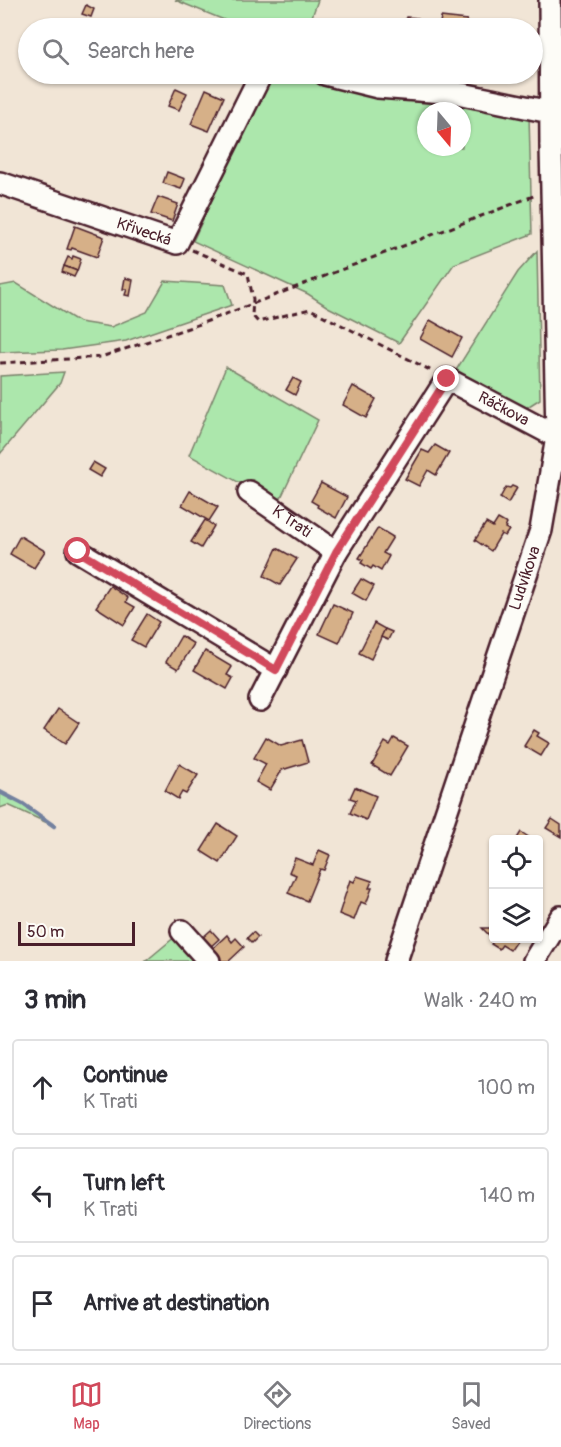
<!DOCTYPE html>
<html lang="en">
<head>
<meta charset="utf-8">
<style>
	body { margin:0; font-family:Pangolin,sans-serif; background:#f2f2f3; color:#2b2b33 }
	.controls { position:absolute; right:18px; bottom:18px; display:grid; overflow:hidden; border-radius:6px; box-shadow:0 2px 4px #0004 }
	.controls button { width:54px; height:54px; display:grid; place-items:center; padding:0; border:0; border-bottom:2px solid #e1e1e2; background:#fff; color:#2b2b33; font:30px sans-serif }
	.compass { position:absolute; left:417px; top:102px; width:54px; height:54px; border-radius:50%; background:#fff; box-shadow:0 2px 4px #0004; rotate:161deg }
	.scale { position:absolute; left:18px; bottom:15px; width:117px; box-sizing:border-box; padding-left:6px; border:3px solid #4a1f2b; border-top:0; font-size:16px; line-height:21px; white-space:nowrap; color:#4a1f2b; -webkit-text-stroke:4px #fdfcf7; paint-order:stroke }
	.stop { position:absolute; width:18px; height:18px; margin:-14px; border:4px solid #d1495b; border-radius:50%; background:#fff }
	.stop.end { background:#d1495b; border-color:#fff; box-shadow:0 2px 6px #0008 }
	.list { margin:0; padding:0; list-style:none }
	h2 { display:flex; justify-content:space-between; align-items:center; height:78px; margin:0; padding:0 24px; font-size:26px }
	h2 small { font-size:20px; font-weight:400; color:#7c7c81 }
	.list li { display:grid; grid-template-columns:39px 1fr auto; gap:18px; align-items:center; box-sizing:border-box; height:96px; margin:0 12px 12px; padding:0 12px; border:2px solid #e1e1e2; border-radius:6px }
	.list b { display:block; font-size:22px; white-space:nowrap }
	.list p { margin:0; font-size:20px; white-space:nowrap; color:#7c7c81 }
	.list em { font-size:20px; font-style:normal; color:#7c7c81 }
	.icon { flex:none; width:33px; height:33px; fill:none; stroke:currentColor; stroke-width:2; stroke-linecap:round; stroke-linejoin:round }
	.map { position:relative; flex:none; width:561px; height:961px; overflow:hidden }
	.search { position:absolute; background:#fff; box-shadow:0 2px 4px #0004; left:18px; right:18px; top:18px; height:66px; display:flex; align-items:center; gap:15px; box-sizing:border-box; padding:0 21px; border-radius:33px; color:#7c7c81; font-size:22px }
	.sheet { height:402px; background:#fff }
	nav { display:flex; justify-content:space-around; align-items:center; box-sizing:border-box; height:84px; border-top:2px solid #e1e1e2; background:#fff; font-size:16px; color:#7c7c81 }
	nav a { display:grid; justify-items:center; gap:3px }
	nav .on { color:#d1495b }
	.map>svg:first-child { display:block }
	.green { fill:#ace7ac; stroke:#7b836c; stroke-width:1.5; fill-rule:evenodd }
	.lines { fill:none; stroke-linecap:round; stroke-linejoin:round }
	.stream { stroke:#73819f; stroke-width:4.5 }
	.building { fill:#d6b088; stroke:#4a1f2b; stroke-width:1.5 }
	.minor-casing { stroke:#4a1f2b; stroke-width:26 }
	.path { stroke:#4a1f2b; stroke-width:3; stroke-dasharray:6 4.5; stroke-linecap:butt }
	.minor { stroke:#fdfcf7; stroke-width:21 }
	.minor-bridge-casing { stroke:#4a1f2b; stroke-width:26; stroke-linecap:butt }
	.minor-bridge { stroke:#fdfcf7; stroke-width:21 }
	.route { stroke:#d1495b; stroke-width:8 }
	.labels { text-anchor:middle; dominant-baseline:central; stroke-width:4.5; stroke-linejoin:round; paint-order:stroke }
	.street-label { font-size:16px; fill:#4a1f2b; stroke:#fdfcf7 }
</style>
</head>
<body>
<div class="map">
<svg width="561" height="961" viewBox="0 0 561 961">
	<rect width="100%" height="100%" fill="#f1e5d6"/>
	<filter id="ink" filterUnits="userSpaceOnUse"><feTurbulence type="fractalNoise" baseFrequency=".0167" numOctaves="2"/><feDisplacementMap in="SourceGraphic" scale="12" xChannelSelector="R" yChannelSelector="G"/><feConvolveMatrix kernelMatrix="1 2 1 2 8 2 1 2 1" color-interpolation-filters="sRGB"/></filter>
	<g filter="url(#ink)">
		<g class="green">
			<path d="M175 0H318L308 28H244Z"/>
			<path d="M277 74H297L377 95 452 100 529 115 532 234 454 264 399 343 328 307 308 294 193 241 267 80ZM426 111H462V147H426Z"/>
			<path d="M537 251 540 399 518 413 453 375 518 272Z"/>
			<path d="M165 281 225 285 232 305 126 341 62 350 0 352V286L16 283 79 322 111 327 147 312Z"/>
			<path d="M226 367 318 420 278 504 189 455Z"/>
			<path d="M64 372 60 383 0 454V376Z"/>
			<path d="M0 792 23 804 54 826 8 805 0 808Z"/>
			<path d="M182 931 208 961H146Z"/>
		</g>
		<g class="lines">
			<path class="stream" d="M0 792 23 804 54 826"/>
		</g>
		<g class="building">
			<path d="M86 5 94 9 91 17 82 14Z"/>
			<path d="M406 17 418 18 417 28H405Z"/>
			<path d="M441 17 467 20 466 28H439Z"/>
			<path d="M176 88 187 93 179 110 168 106Z"/>
			<path d="M206 89 224 97 209 131 191 124Z"/>
			<path d="M167 172 185 179 181 189 163 183Z"/>
			<path d="M158 197 178 204 172 221 151 214Z"/>
			<path d="M75 226 104 237 97 257 72 248 71 250 67 249Z"/>
			<path d="M73 256 81 259 77 271 64 266 68 257 72 259Z"/>
			<path d="M64 266 77 271 74 277 62 272Z"/>
			<path d="M125 278 133 280 130 296 125 295 127 289H123Z"/>
			<path d="M430 320 462 338 452 357 420 339Z"/>
			<path d="M293 378 301 382 295 395 286 390Z"/>
			<path d="M353 386 376 399 366 418 343 405Z"/>
			<path d="M435 445 449 453 436 475 428 470 419 486 405 479 422 450 429 453Z"/>
			<path d="M93 462 105 469 100 477 88 470Z"/>
			<path d="M321 483 347 497 336 518 317 507 318 505 311 501Z"/>
			<path d="M512 486 517 488 508 503 500 498 506 487 510 488Z"/>
			<path d="M190 491 218 507 209 521 182 505Z"/>
			<path d="M498 519 507 524 505 528 509 530 505 536 501 534 491 551 475 540 486 523 493 527Z"/>
			<path d="M205 520 214 526 201 548 191 542Z"/>
			<path d="M378 528 393 537 383 553 389 556 381 571 373 566 371 569 361 563 363 560 359 558Z"/>
			<path d="M20 536 45 551 34 568 10 554Z"/>
			<path d="M277 548 297 559 280 585 264 576Z"/>
			<path d="M361 579 374 586 366 601 352 593Z"/>
			<path d="M110 586 128 598 126 602 135 607 124 625 96 607Z"/>
			<path d="M333 604 353 613 339 643 319 634Z"/>
			<path d="M147 614 159 622 144 647 131 640Z"/>
			<path d="M374 623 385 629 371 659 359 653Z"/>
			<path d="M385 629 392 632 388 640 381 637Z"/>
			<path d="M181 636 194 644 178 669 166 662Z"/>
			<path d="M205 651 232 667 227 675 233 678 227 689 194 670Z"/>
			<path d="M58 709 79 723 65 744 44 730Z"/>
			<path d="M534 730 539 733 537 736 549 743 541 756 524 746Z"/>
			<path d="M266 737 281 746 302 740 308 762 282 770 270 790 256 782 266 764 254 758Z"/>
			<path d="M394 738 408 746 390 776 372 765 385 742 390 745Z"/>
			<path d="M179 764 198 775 186 794 182 792 178 799 165 791Z"/>
			<path d="M355 787 376 796 366 820 350 813 356 800 350 798Z"/>
			<path d="M552 819 561 825V837L546 828Z"/>
			<path d="M218 824 237 836 220 863 201 851Z"/>
			<path d="M521 832 533 840H516Z"/>
			<path d="M319 850 330 855 324 870 320 869 307 901 288 893 296 875 289 872 295 858 313 865Z"/>
			<path d="M357 876 372 881 369 888H372L366 904 361 902 354 920 339 914 350 880 354 882Z"/>
			<path d="M482 928H494V938H518L510 950 502 945 499 949 491 944 494 940Z"/>
			<path d="M211 930 219 939 209 948 201 939Z"/>
			<path d="M253 932 258 937 252 943 247 938Z"/>
			<path d="M227 935 232 942 236 938 244 947 229 961H221L211 950Z"/>
		</g>
		<g class="lines">
			<g class="minor-casing">
				<g id="minor">
					<path d="M550 0 551 146"/>
					<path d="M325 74 378 87 457 93 550 112"/>
					<path id="s1" d="M0 183 177 243 261 74"/>
					<path id="s2" d="M249 492 336 552"/>
					<path d="M78 551 276 670"/>
					<path id="s3" d="M260 700 336 552 447 379 561 439"/>
					<path d="M182 931 209 961"/>
					<path id="s4" d="M396 961 541 530 557 437 553 235"/>
					<path d="M534 961 561 917"/>
				</g>
			</g>
			<g class="path">
				<path d="M192 250 248 274 253 299 252 315 258 322 310 309 432 371"/>
				<path d="M0 363 101 357 200 324 536 195"/>
			</g>
			<use href="#minor" class="minor"/>
			<g class="minor-bridge-casing">
				<path id="minor-bridge" d="M551 146 553 235"/>
			</g>
			<use href="#minor-bridge" class="minor-bridge"/>
		</g>
	</g>
	<g class="lines" filter="url(#ink)">
		<path class="route" d="M78 551 276 670 336 552 447 379"/>
	</g>
	<g class="labels">
		<g class="street-label">
			<text stroke="none"><textPath href="#s1" startOffset="152">Křivecká</textPath></text>
			<text stroke="none"><textPath href="#s3" startOffset="436">Ráčkova</textPath></text>
			<text stroke="none"><textPath href="#s2" startOffset="52">K Trati</textPath></text>
			<text stroke="none"><textPath href="#s4" startOffset="404">Ludvíkova</textPath></text>
		</g>
	</g>
</svg>
<div class="controls">
<button><svg class="icon" aria-label="locate" viewBox="0 0 24 24"><circle cx="12" cy="12" r="6"/><path d="M12 2v4M12 18v4M2 12h4M18 12h4"/></svg></button>
<button><svg class="icon" aria-label="layers" viewBox="0 0 24 24"><path d="M12 4l9 5-9 5-9-5zM3 14l9 5 9-5"/></svg></button>
</div>
<svg class="compass" viewBox="-18 -18 36 36"><path d="M0-13l5 13h-10z" fill="#e53935"/><path d="M0 13l5-13h-10z" fill="#7c7c81"/></svg>
<div class="scale">50 m</div>
<div class="stop" style="left:78px;top:551px"></div>
<div class="stop end" style="left:447px;top:379px"></div>
<div class="search"><svg class="icon" aria-label="search" viewBox="0 0 24 24"><circle cx="10" cy="10" r="6"/><path d="M15 15l6 6"/></svg>Search here</div>
</div>
<section class="sheet">
<h2>3 min<small>Walk · 240 m</small></h2>
<ul class="list">
<li><svg class="icon" aria-label="ahead" viewBox="0 0 24 24"><path d="M12 20V5M6 11l6-6 6 6"/></svg><div><b>Continue</b><p>K Trati</p></div><em>100 m</em></li>
<li><svg class="icon" aria-label="left" viewBox="0 0 24 24"><path d="M17 20v-9H6M10 6l-5 5 5 5"/></svg><div><b>Turn left</b><p>K Trati</p></div><em>140 m</em></li>
<li><svg class="icon" aria-label="arrive" viewBox="0 0 24 24"><path d="M6 21V4h12l-3 4 3 4H6"/></svg><div><b>Arrive at destination</b></div></li>
</ul>
</section>
<nav>
<a class="on"><svg class="icon" aria-label="map" viewBox="0 0 24 24"><path d="M3 6l6-2 6 2 6-2v14l-6 2-6-2-6 2zM9 4v14M15 6v14"/></svg>Map</a>
<a><svg class="icon" aria-label="directions" viewBox="0 0 24 24"><path d="M12 3l9 9-9 9-9-9zM9 14v-3h6M13 9l2 2-2 2"/></svg>Directions</a>
<a><svg class="icon" aria-label="saved" viewBox="0 0 24 24"><path d="M7 4h10v16l-5-4-5 4z"/></svg>Saved</a>
</nav>
</body>
</html>
